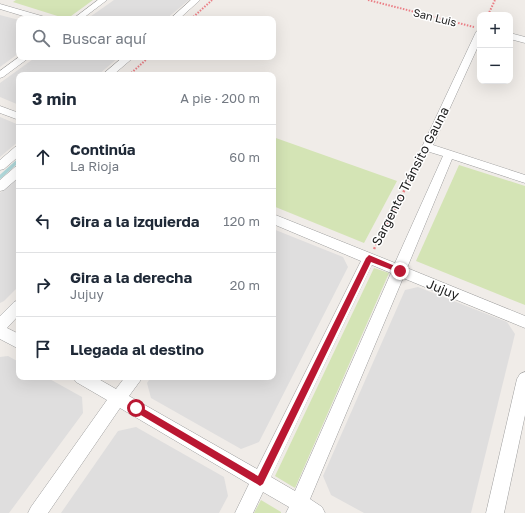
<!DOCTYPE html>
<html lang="es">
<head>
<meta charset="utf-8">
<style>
	body { margin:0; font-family:"Golos Text",sans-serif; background:#f6f6f7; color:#1f2937 }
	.controls { position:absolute; right:12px; top:12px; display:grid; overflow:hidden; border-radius:8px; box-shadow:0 4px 16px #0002 }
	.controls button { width:36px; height:36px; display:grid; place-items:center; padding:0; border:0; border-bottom:1px solid #e0e1e3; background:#fff; color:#1f2937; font:20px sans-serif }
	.stop { position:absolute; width:12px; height:12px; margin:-9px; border:3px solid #ba1732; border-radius:50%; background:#fff }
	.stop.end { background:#ba1732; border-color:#fff; box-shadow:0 1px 4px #0008 }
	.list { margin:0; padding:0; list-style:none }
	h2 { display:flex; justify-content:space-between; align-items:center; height:52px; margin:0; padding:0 16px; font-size:17px }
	h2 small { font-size:13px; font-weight:400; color:#747a83 }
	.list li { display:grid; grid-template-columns:26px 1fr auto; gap:12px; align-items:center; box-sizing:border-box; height:64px; padding:0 16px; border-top:1px solid #e0e1e3 }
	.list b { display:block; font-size:15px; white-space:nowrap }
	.list p { margin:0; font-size:13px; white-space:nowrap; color:#747a83 }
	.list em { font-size:13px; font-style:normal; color:#747a83 }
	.icon { flex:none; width:22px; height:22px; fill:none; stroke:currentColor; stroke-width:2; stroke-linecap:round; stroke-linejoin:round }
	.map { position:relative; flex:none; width:525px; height:513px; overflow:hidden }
	.search { position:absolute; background:#fff; box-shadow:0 4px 16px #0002; left:16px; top:16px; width:260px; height:44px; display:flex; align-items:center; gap:10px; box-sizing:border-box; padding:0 14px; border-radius:8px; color:#747a83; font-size:15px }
	.panel { position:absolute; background:#fff; box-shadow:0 4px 16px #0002; left:16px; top:72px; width:260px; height:308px; border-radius:8px }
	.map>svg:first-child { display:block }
	.residential { fill:#dfdede }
	.grass { fill:#d4e4b5 }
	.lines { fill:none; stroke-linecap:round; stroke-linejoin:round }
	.stream { stroke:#aed6d8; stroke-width:3.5 }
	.minor-casing { stroke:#9e9e9e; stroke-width:1 }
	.path-far1 { stroke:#eb7f86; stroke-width:2; stroke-dasharray:1.5 1.5; stroke-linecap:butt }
	.path { stroke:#eb7f86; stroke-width:2.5; stroke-dasharray:2 2; stroke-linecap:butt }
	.minor { fill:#fff; fill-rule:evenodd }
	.route { fill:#ba1732 }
	.labels { text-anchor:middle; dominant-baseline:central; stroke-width:3; stroke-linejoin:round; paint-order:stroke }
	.far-street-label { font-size:11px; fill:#212121; stroke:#fff }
	.street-label { font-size:13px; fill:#212121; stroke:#fff }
</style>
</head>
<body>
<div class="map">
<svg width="525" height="513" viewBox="0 0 525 513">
	<rect width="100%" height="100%" fill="#f0ece8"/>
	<g class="residential">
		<path d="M114 0H189L166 19H87Z"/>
		<path d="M0 15 19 20V53L0 67Z"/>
		<path d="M36 57H119L98 75H19V105L0 97V83Z"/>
		<path d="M0 117 19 125V141L0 157Z"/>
		<path d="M19 176V286L4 301 0 303V193Z"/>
		<path d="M273 229 343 257 348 267 259 442 241 449 151 398 147 383 151 377H273Z"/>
		<path d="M418 287 507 322 515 334 471 513H364L331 495 323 476 405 290Z"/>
		<path d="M8 356 19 362V377H46L82 397 83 413 9 513H0V357Z"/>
		<path d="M136 427 224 477 228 496 219 513H61L118 431Z"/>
	</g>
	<g class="grass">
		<path d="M16 0H93L67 19 13 2Z"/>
		<path d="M273 137 397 181 364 243 273 206Z"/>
		<path d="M459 165 525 186V305L416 261Z"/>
		<path d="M374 268 389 273 295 488 275 476Z"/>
		<path d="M261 500 281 512V513H254Z"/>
	</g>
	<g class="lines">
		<path class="stream" d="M0 177 19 160"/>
		<g class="minor-casing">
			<g id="minor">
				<path d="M98 0H107L82 19H73Z"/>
				<path d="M191 0H200L179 19H170Z"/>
				<path d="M0 4 45 17 46 19H33L0 9Z"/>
				<path d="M480 29V42L433 145 525 175V183L452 159 407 268 525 316V328L403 278 310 499 322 507 325 513H286L289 507 263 492 253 513H235L249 484 120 408 48 513H28L31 507 107 400 76 382 73 377H95L116 389 125 377H143L129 396 257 469 361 261 273 224V214L395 263 443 156 423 150 422 147 476 32ZM372 265 391 273 295 491 271 477Z"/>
				<path d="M510 33 525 37V43L510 39Z"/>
				<path d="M19 57H30L3 77 0 78V71Z"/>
				<path d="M123 57H134L113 75H102Z"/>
				<path d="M0 106 19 113V120L0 113Z"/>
				<path d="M19 146V156L4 169 0 170V160L15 147Z"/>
				<path d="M19 166V177L4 190 0 191V180L15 167Z"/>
				<path d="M19 300V315L7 328 19 334V349L0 339V316L14 302Z"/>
				<path d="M525 372V415L504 513H486L517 379 520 374Z"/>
			</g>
		</g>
		<g class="path-far1">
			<path d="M368 0 474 27"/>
			<path d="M488 15 495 0"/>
			<path d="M191 19 212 0"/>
			<path d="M129 75 149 57"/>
		</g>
		<path class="path" d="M374 249 422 156"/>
		<use href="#minor" class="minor"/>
	</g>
	<path class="route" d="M369 255 402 269 403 271 400 273 371 262 263 484 260 486 257 484 134 411V406H139L258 476 366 258Z"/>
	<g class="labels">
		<g class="far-street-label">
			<text transform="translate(435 17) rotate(14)">San Luis</text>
		</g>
		<g class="street-label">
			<text transform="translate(410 176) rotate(-63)">Sargento Tránsito Gauna</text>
			<text transform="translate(443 289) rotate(22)">Jujuy</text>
		</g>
	</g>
</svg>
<div class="controls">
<button>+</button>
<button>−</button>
</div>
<div class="stop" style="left:136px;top:408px"></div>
<div class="stop end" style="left:400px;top:271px"></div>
<div class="search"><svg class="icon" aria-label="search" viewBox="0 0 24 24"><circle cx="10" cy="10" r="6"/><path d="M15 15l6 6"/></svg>Buscar aquí</div>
<section class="panel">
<h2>3 min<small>A pie · 200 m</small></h2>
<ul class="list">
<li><svg class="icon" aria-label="ahead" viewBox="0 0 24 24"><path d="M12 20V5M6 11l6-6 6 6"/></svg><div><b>Continúa</b><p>La Rioja</p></div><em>60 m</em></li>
<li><svg class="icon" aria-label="left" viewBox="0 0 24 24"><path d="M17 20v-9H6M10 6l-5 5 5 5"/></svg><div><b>Gira a la izquierda</b></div><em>120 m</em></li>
<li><svg class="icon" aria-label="right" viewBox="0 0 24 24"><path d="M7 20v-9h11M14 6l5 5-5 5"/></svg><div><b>Gira a la derecha</b><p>Jujuy</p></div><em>20 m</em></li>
<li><svg class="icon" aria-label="arrive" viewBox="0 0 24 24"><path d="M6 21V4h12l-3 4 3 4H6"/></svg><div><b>Llegada al destino</b></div></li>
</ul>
</section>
</div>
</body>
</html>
